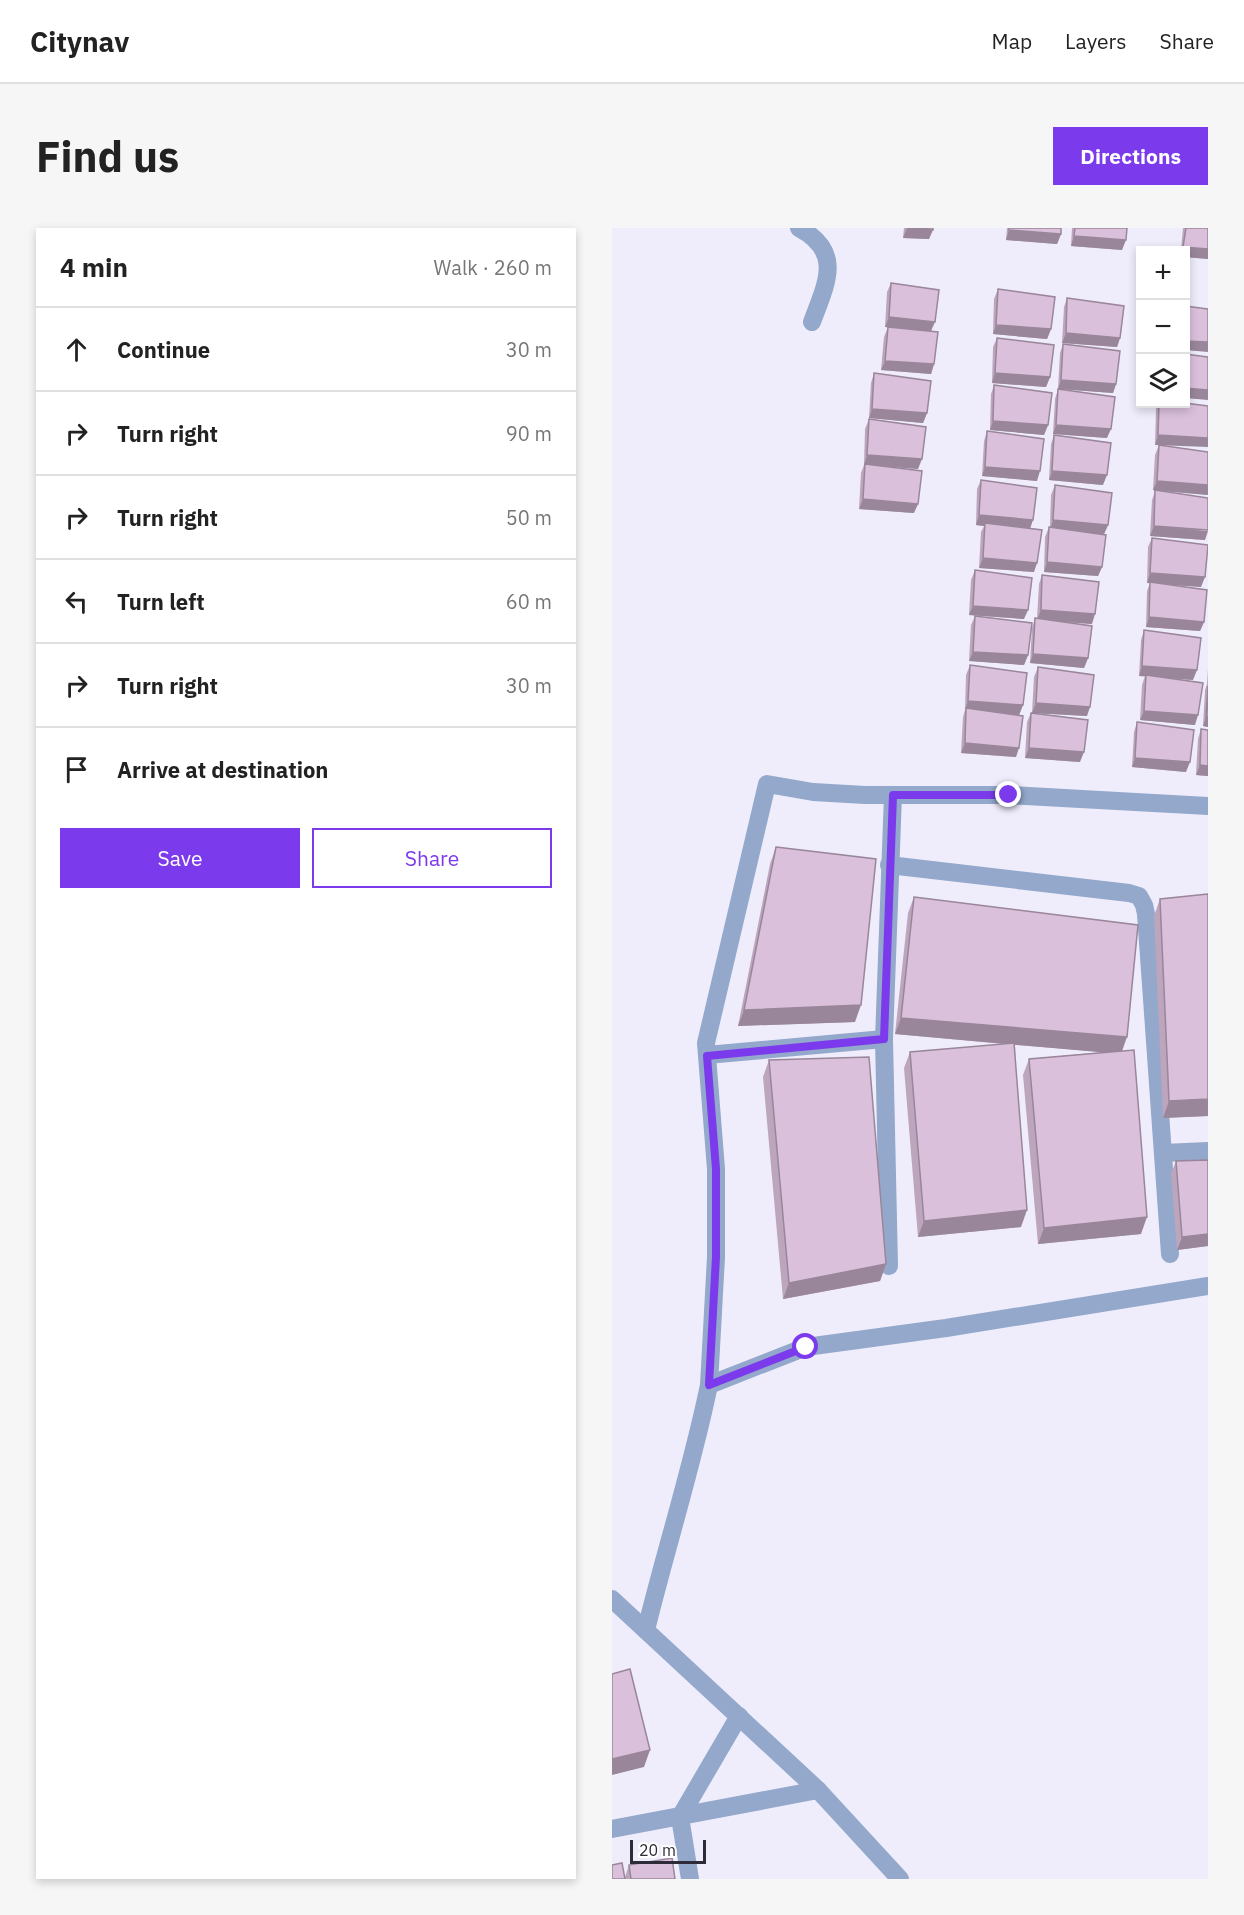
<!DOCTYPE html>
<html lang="en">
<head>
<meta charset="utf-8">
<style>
	body { margin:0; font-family:"IBM Plex Sans",sans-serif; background:#f6f6f6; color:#222 }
	.controls { position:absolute; right:18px; top:18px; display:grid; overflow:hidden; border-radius:0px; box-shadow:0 3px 9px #0003 }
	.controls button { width:54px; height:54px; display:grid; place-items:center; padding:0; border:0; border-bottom:2px solid #e0e0e0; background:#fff; color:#222; font:30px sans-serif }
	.scale { position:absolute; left:18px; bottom:15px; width:76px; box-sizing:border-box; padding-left:6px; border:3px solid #2d2b38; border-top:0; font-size:16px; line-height:21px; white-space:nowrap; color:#2d2b38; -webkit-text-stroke:4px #fff; paint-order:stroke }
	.stop { position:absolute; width:18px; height:18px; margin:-14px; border:4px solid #7c3aed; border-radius:50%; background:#fff }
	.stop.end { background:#7c3aed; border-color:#fff; box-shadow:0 2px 6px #0008 }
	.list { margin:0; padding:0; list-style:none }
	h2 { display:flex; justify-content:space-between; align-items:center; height:78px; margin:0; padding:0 24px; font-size:26px }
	h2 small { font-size:20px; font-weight:400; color:#767676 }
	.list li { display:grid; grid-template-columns:39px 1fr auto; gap:18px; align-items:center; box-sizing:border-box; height:84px; padding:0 24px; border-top:2px solid #e0e0e0 }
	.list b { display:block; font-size:22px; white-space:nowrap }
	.list em { font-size:20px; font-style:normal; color:#767676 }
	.actions { display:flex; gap:12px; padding:18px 24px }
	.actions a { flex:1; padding:14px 0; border:2px solid #7c3aed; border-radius:0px; text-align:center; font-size:21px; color:#7c3aed }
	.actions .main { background:#7c3aed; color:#fff }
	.icon { flex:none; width:33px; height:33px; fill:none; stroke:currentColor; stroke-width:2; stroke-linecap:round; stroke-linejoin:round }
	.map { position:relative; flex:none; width:596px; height:1651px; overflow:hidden; border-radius:0px }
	header { display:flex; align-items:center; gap:36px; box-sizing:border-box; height:84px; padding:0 30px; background:#fff; border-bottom:2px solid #e0e0e0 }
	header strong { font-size:28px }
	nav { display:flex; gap:33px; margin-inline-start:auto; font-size:21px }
	.intro { display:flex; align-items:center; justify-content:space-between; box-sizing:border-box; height:144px; padding:0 36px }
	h1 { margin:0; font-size:42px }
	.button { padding:15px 27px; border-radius:0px; background:#7c3aed; color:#fff; font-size:21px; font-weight:700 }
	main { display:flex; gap:36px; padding:0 36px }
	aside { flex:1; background:#fff; border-radius:0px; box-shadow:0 3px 9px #0003 }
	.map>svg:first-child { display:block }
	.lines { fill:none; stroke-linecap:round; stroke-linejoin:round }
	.street { stroke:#93a8cb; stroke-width:18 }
	.wall { fill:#bca5bd }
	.shaded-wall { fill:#99869a }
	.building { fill:#dbc0dc; stroke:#99869a; stroke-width:1.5 }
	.route { stroke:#7c3aed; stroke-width:8 }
</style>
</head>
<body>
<header>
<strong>Citynav</strong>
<nav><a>Map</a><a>Layers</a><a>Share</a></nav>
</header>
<div class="intro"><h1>Find us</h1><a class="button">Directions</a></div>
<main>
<aside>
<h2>4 min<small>Walk · 260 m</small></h2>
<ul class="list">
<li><svg class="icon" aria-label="ahead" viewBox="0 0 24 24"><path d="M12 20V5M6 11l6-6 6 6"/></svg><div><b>Continue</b></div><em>30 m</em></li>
<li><svg class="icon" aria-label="right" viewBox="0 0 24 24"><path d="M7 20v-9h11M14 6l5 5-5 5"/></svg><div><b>Turn right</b></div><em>90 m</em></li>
<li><svg class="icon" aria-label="right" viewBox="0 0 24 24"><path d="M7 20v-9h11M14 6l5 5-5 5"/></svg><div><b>Turn right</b></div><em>50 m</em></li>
<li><svg class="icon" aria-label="left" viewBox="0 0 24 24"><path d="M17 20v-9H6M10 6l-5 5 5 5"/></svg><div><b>Turn left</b></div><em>60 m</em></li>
<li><svg class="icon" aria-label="right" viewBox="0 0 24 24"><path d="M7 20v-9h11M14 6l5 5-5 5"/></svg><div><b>Turn right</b></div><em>30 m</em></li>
<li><svg class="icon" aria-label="arrive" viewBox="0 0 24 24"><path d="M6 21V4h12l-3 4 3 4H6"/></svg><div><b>Arrive at destination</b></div></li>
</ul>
<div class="actions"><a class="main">Save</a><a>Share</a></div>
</aside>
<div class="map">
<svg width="596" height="1651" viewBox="0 0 596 1651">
	<rect width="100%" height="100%" fill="#efedfc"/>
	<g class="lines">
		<g class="street">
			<path d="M187 0C232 24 214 56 200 94"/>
			<path d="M277 637 517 665 527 668 532 677 534 686 558 1026"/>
			<path d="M95 827 272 811"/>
			<path d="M551 925 596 923"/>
			<path d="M277 1038 272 811 281 567"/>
			<path d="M97 1157 104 1029V941L94 815 155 556 201 564 253 567H397L596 578"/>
			<path d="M0 1371 206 1562 288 1651"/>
			<path d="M34 1402C54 1320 80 1240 97 1157L194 1119 334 1100 596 1058"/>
			<path d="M0 1601 206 1562"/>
			<path d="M78 1651 68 1589 127 1488"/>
		</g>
	</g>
	<g class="wall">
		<path d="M292 0H321L317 11 291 10Z"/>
		<path d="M395 0H449V6L445 16 394 12Z"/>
		<path d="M460 0H515L510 22 459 18Z"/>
		<path d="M571 0H596V31L573 29V22H569Z"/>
		<path d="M279 55 320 103 322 136 319 146 269 142 272 109 276 99 304 102 273 99 275 64Z"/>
		<path d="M386 61 439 101 435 111 381 106 382 71Z"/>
		<path d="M455 70 508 110 505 119 450 115 452 79Z"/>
		<path d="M385 110 438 149 434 159 380 155 381 119Z"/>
		<path d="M451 116 504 156 501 165 448 161 495 210 441 206 443 171 446 161 448 125Z"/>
		<path d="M262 145 315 185 311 195 257 190 259 155Z"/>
		<path d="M382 157 436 197 432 207 378 202 379 166Z"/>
		<path d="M573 175 543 217 544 181 546 176Z"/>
		<path d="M257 191 306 241 272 238 302 285 247 281 249 245 252 237 253 201Z"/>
		<path d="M375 203 425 253 370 248 372 213Z"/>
		<path d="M442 207 491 257 437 252 439 216Z"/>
		<path d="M547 217 596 267 549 263 593 312 538 308 540 272 543 263 541 262 543 227Z"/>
		<path d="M369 252 418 301 422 344 367 340 369 304 372 298 364 297 365 261Z"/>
		<path d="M443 257 496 297 492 306 490 339 486 348 432 344 433 309 437 299H438L439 267Z"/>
		<path d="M540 310 589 359 562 357 592 394 588 403 534 399 535 363 538 355H535L536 319Z"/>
		<path d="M363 342 412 391 357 387 359 352Z"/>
		<path d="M430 347 480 396 442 393 476 430 472 440 418 435 420 400 423 390 425 391 427 356Z"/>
		<path d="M363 388 416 427 412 437 357 433 359 397Z"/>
		<path d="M532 402 581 452 549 449 583 497 528 492 530 457 533 448H527L529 412Z"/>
		<path d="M358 437 411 477 407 487 404 529 349 525 351 489 353 482 354 447Z"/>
		<path d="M426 439 475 488 420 485 422 449Z"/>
		<path d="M596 441V499L591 498 593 462 595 456Z"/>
		<path d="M419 485 468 534 413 530 415 494Z"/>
		<path d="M525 494 574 544 520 539 522 504Z"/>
		<path d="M589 501 596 548 584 547 586 511Z"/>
		<path d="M164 619 243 794 126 798 158 636Z"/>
		<path d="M596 666V888L551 890 542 688 548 671Z"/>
		<path d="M302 669 511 823 529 1006 426 1016 411 847 417 831 491 824 403 817 409 999 306 1009 292 840 298 824 392 816 283 806 296 685Z"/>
		<path d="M157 832 274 1036 268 1053 171 1071 151 849Z"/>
		<path d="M564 933 596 1018 565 1022 559 946Z"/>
		<path d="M17 1637 63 1651H0L13 1649Z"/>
	</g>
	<g class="shaded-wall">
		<path d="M295 0 321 2 317 11 291 10Z"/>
		<path d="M397 2 449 6 445 16 394 12Z"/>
		<path d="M462 8 514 12 510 22 459 18Z"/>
		<path d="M571 19 596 21V31L573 29V22H570Z"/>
		<path d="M277 89 323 94 319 103 273 99Z"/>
		<path d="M384 97 439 101 435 111 381 106Z"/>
		<path d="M454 105 508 110 505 119 450 115Z"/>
		<path d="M573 113 596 114V124L573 122Z"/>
		<path d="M273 133 322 136 319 146 269 142Z"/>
		<path d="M383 145 438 149 434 159 380 155Z"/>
		<path d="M449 152 504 156 501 165 446 161Z"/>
		<path d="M573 160 596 162V172L573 170Z"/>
		<path d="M260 181 315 185 311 195 257 190Z"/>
		<path d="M381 193 436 197 432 207 378 202Z"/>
		<path d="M444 197 499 201 495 210 441 206Z"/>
		<path d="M546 207 596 210V219L543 217Z"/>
		<path d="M255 227 310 231 306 241 252 237Z"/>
		<path d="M373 239 428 243 425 253 370 248Z"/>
		<path d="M440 243 495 247 491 257 437 252Z"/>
		<path d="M545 253 596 257V267L541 262Z"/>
		<path d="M251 271 306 276 302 285 247 281Z"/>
		<path d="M367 287 421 292 418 301 373 295 372 298 364 297Z"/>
		<path d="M441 292 496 297 492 306 438 302Z"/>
		<path d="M542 298 596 303 593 312 538 308Z"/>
		<path d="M371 330 425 335 422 344 367 340Z"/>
		<path d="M435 334 490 339 486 348 432 344Z"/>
		<path d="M538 345 593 349 589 359 535 355Z"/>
		<path d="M361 378 416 382 412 391 357 387Z"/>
		<path d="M429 382 483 386 480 396 425 392Z"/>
		<path d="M537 389 592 394 588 403 534 399Z"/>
		<path d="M361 424 416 427 412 437 357 433Z"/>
		<path d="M421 426 476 430 472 440 418 435Z"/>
		<path d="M530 438 585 442 581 452 527 448Z"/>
		<path d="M356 473 411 477 407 487 354 480 353 482Z"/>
		<path d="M424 475 478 479 475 488 420 485Z"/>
		<path d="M532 483 586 487 583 497 528 492Z"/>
		<path d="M594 489H596V499L591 498Z"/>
		<path d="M353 515 407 520 404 529 349 525Z"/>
		<path d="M417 520 472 524 468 534 413 530Z"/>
		<path d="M523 530 578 534 574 544 520 539Z"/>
		<path d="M588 537 596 538V548L584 547Z"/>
		<path d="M249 777 243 794 126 798 132 782Z"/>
		<path d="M289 790 515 809 509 826 283 806Z"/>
		<path d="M596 871V888L551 890 557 873Z"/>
		<path d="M415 982 409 999 306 1009 312 993Z"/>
		<path d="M535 989 529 1006 426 1016 432 1000Z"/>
		<path d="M596 1006V1018L565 1022 570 1009Z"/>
		<path d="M274 1036 268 1053 171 1071 177 1055Z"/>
		<path d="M38 1522 32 1539 0 1547V1531Z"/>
	</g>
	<g class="building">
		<path d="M295 0H321V2Z"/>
		<path d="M397 0H449V6L397 2Z"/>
		<path d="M463 0H515L514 12 462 8Z"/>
		<path d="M574 0H596V21L571 19Z"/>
		<path d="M279 55 327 62 323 94 277 89Z"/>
		<path d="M386 61 443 69 439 101 384 97Z"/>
		<path d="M455 70 512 78 508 110 454 105Z"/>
		<path d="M573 78 596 81V114L573 113Z"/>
		<path d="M276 99 326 104 322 136 273 133Z"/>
		<path d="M385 110 442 117 438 149 383 145Z"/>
		<path d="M451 116 508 123 504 156 449 152Z"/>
		<path d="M573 126 596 129V162L573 160Z"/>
		<path d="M262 145 319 153 315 185 260 181Z"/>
		<path d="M382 157 440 165 436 197 381 193Z"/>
		<path d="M446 161 503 169 499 201 444 197Z"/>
		<path d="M573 175 596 178V210L546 207 547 176Z"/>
		<path d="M257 191 314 199 310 231 255 227Z"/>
		<path d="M375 203 432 211 428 243 373 239Z"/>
		<path d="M442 207 499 215 495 247 440 243Z"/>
		<path d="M547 217 596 224V257L545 253Z"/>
		<path d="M253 236 310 243 306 276 251 271Z"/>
		<path d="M369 252 425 260 421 292 367 287Z"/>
		<path d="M443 257 500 265 496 297 441 292Z"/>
		<path d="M543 262 596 270V302L542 298Z"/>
		<path d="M373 295 430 302 425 335 371 330Z"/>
		<path d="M437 299 494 307 490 339 435 334Z"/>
		<path d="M540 310 596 317 593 349 538 345Z"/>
		<path d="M363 342 420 350 416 382 361 378Z"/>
		<path d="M430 347 487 354 483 386 429 382Z"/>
		<path d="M538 354 595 362 592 394 537 389Z"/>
		<path d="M363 388 420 395 416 427 361 424Z"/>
		<path d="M423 390 480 398 476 430 421 426Z"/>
		<path d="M532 402 589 410 585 442 530 438Z"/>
		<path d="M358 437 415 445 411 477 356 473Z"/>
		<path d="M426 439 482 447 478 479 424 475Z"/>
		<path d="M534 447 591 455 586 487 532 483Z"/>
		<path d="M596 458V489H594Z"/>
		<path d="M354 480 411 488 407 520 353 515Z"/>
		<path d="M419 485 476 492 472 524 417 520Z"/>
		<path d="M525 494 582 502 578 534 523 530Z"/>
		<path d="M589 501 596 502V538L588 537Z"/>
		<path d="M164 619 264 631 249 777 132 782Z"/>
		<path d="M596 666V871L557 873 548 671Z"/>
		<path d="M302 669 526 697 515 809 289 790Z"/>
		<path d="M402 815 415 982 312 993 298 824Z"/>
		<path d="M522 822 535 989 432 1000 417 831Z"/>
		<path d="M257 829 274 1036 177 1055 157 832Z"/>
		<path d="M596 932V1006L570 1009 564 933Z"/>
		<path d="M18 1441 38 1522 0 1531V1446Z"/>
		<path d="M60 1630 63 1651H19L17 1637Z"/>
		<path d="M10 1635 13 1651H0V1637Z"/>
	</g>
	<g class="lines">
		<path class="route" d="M194 1119 97 1157 104 1029V941L95 828 272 811 281 567H397"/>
	</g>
</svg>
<div class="controls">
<button>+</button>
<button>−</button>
<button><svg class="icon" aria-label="layers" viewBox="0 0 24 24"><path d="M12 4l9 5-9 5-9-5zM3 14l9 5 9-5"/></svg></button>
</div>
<div class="scale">20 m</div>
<div class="stop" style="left:194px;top:1119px"></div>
<div class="stop end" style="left:397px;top:567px"></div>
</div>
</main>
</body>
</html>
